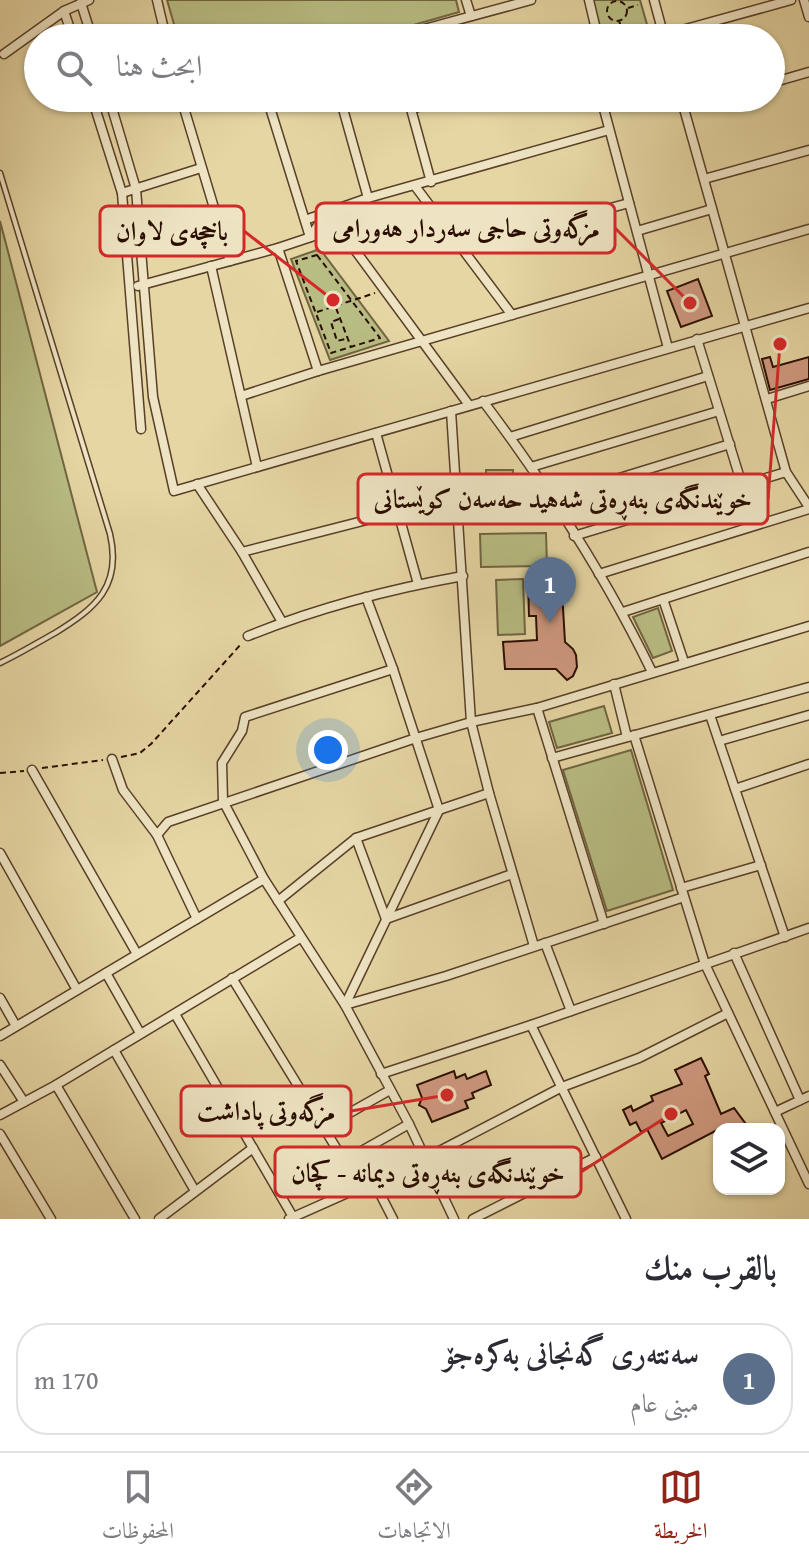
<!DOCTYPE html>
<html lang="ar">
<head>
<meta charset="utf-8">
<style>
	body { margin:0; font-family:"Gentium Book Plus",Amiri,serif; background:#f7f7f7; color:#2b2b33; direction:rtl }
	.controls { position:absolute; right:24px; bottom:24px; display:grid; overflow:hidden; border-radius:16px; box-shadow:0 2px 6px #0004 }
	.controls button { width:72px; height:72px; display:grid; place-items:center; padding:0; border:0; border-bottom:2px solid #e1e1e2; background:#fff; color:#2b2b33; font:40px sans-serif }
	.you { position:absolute; left:328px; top:750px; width:28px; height:28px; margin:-20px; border:6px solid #fff; border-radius:50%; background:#1a73e8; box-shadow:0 0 0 12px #1a73e833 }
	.badge { display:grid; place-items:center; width:52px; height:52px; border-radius:50%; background:#8f2418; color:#fff; font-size:26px; font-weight:700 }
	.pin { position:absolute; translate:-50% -66px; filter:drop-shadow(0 2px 4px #0008) }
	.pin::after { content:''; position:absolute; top:42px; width:28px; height:24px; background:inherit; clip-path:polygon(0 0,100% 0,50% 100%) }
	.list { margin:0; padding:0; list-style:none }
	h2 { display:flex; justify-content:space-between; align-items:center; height:104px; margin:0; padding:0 32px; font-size:34px }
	h2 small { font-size:26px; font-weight:400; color:#7c7c81 }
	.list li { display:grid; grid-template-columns:52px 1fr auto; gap:24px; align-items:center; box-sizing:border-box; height:112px; margin:0 16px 16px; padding:0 16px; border:2px solid #e1e1e2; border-radius:32px }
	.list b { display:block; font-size:30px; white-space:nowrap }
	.list p { margin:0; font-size:26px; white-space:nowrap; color:#7c7c81 }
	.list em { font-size:26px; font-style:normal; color:#7c7c81 }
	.icon { flex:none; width:44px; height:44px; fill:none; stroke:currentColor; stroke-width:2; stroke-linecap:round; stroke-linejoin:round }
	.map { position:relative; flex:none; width:809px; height:1219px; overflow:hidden; direction:ltr }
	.search { position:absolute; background:#fff; box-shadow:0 2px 6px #0004; left:24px; right:24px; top:24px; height:88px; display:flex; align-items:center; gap:20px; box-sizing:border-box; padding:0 28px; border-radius:44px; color:#7c7c81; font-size:30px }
	.sheet { height:232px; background:#fff }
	nav { display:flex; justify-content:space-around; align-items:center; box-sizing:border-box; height:112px; border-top:2px solid #e1e1e2; background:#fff; font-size:22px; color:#7c7c81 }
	nav a { display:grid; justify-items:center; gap:4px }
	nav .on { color:#8f2418 }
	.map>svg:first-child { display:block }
	.green { fill:#b8bd83; stroke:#716542; stroke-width:2 }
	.building { fill:#d09980; stroke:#2a0d00; stroke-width:2; fill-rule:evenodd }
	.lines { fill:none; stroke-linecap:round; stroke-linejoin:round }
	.lane-casing { stroke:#593f29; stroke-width:7 }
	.street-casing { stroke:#593f29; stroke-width:11 }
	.path { stroke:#2a0d00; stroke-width:2; stroke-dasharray:6 4; stroke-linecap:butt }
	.lane { stroke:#eee4c3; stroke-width:4 }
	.street { stroke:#eee4c3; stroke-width:8 }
	.leader { fill:none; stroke:#d62828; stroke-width:3 }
	.callout-dot { fill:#d62828; stroke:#eee4c3; stroke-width:3 }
	.callout { fill:#eee4c3; stroke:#d62828; stroke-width:3 }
	.callout-label { font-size:26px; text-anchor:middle; font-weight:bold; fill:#2a0d00 }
</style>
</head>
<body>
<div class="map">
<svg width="809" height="1219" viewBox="0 0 809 1219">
	<rect width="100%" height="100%" fill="#e5d6a3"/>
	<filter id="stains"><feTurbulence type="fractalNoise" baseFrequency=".0025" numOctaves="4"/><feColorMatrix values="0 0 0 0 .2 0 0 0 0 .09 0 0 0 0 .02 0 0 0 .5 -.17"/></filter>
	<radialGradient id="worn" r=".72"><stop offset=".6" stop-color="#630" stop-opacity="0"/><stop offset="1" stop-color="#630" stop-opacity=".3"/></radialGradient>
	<g class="green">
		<path d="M167 0H456L459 12 368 38H178Z"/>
		<path d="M590 0H640L650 35 641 38H601Z"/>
		<path d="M0 221 97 592 0 646Z"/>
		<path d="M320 249 389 341 330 360 291 259Z"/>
		<path d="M486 470H513L515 523 487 524Z"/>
		<path d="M546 533 547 566 481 567 480 534Z"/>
		<path d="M523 579 525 634 498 635 496 580Z"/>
		<path d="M658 608 672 651 653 658 633 617Z"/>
		<path d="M604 706 612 733 557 748 549 722Z"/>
		<path d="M631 750 673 890 607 911 563 770Z"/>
	</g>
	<g class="building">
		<path d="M698 279 712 316 681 327 667 291Z"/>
		<path d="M770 357 773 367 809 357V379L770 390 762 359Z"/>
		<path d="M566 577 567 590 562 591 565 642 573 649 576 655 577 667 573 676 567 680 556 669H505L503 642 537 640 536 616H529L528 578Z"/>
		<path d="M701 1058 709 1074 705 1076 721 1114 734 1108 748 1127 719 1129 662 1159 647 1129 641 1132 636 1122 630 1125 623 1110 631 1106 633 1111 653 1101 651 1096 682 1084 675 1070ZM686 1110 693 1124 668 1136 661 1123Z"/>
		<path d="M454 1071 456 1078 465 1074 467 1079 486 1071 491 1085 472 1093 474 1098 465 1101 468 1108 432 1122 426 1109 419 1105 422 1098 417 1085Z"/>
	</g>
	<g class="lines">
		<g class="lane-casing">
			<path id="lane" d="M0 173 110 534C122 586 96 608 55 633 37 643 19 654 0 663"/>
		</g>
		<g class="street-casing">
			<g id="street">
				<path d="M157 0 166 38"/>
				<path d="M466 0 471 16"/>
				<path d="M589 0 598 38"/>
				<path d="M654 0 664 37"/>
				<path d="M804 0 809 17"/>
				<path d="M81 3 92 38"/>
				<path d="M64 11 73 38"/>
				<path d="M391 38 531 0"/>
				<path d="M653 38 791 0"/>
				<path d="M4 54 64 11 89 0"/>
				<path d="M771 83 809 72"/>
				<path d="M92 98 122 193 141 429"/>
				<path d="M109 98 136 189 153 397 174 491 809 308"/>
				<path d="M181 98 230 261"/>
				<path d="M267 98 310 237"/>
				<path d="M340 98 368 198"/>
				<path d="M408 98 431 182"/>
				<path d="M601 98 668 348"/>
				<path d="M681 98 786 472 809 507"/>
				<path d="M684 108 719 98"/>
				<path d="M411 109 450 98"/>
				<path d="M704 179 809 150"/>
				<path d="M415 186 512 315"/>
				<path d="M122 193 201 168"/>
				<path d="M305 220 368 198 609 130"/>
				<path d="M637 231 712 209"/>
				<path d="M310 237 327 212 469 405"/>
				<path d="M278 248 318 371"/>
				<path d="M462 248 629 203"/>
				<path d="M211 266 257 467"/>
				<path d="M138 286 278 248 338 228"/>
				<path d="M697 339 742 485"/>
				<path d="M241 396 318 371 809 229"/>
				<path d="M767 399 809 386"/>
				<path d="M483 401C547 486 606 577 652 672"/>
				<path d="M451 411 471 722 489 793 534 946"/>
				<path d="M376 433 418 584"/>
				<path d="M510 437 708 376"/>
				<path d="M531 467 719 411"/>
				<path d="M197 484 242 552 282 622"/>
				<path d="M551 499 730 444"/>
				<path d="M574 536 786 472"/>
				<path d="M242 552 398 512"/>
				<path d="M599 574 809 509"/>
				<path d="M366 597 393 669 439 810 345 1005 409 1124 454 1219"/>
				<path d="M663 599 684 662"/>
				<path d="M623 612 809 552"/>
				<path d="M248 636C317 608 390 589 463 576"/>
				<path d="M393 669 245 717 242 731 222 763 223 801 264 879 345 1005 446 976 684 897"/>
				<path d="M614 684 627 737"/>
				<path d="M537 708 604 924"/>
				<path d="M710 715 785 937"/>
				<path d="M634 735 705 964 809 1184"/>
				<path d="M719 741 809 715"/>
				<path d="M552 758 809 687"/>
				<path d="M112 759 123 790 157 835"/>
				<path d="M32 770 137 954"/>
				<path d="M735 789 809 764"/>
				<path d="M356 838 386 919 512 874"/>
				<path d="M0 853 77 990"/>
				<path d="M681 888 761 865"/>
				<path d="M278 901 356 838 489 793"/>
				<path d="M197 919 157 835 168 822 416 738 471 722 537 708 809 626"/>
				<path d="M545 943 571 1011"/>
				<path d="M734 953 800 1100"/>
				<path d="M106 973 140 1033"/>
				<path d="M232 978 360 1187"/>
				<path d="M0 998 16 1026"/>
				<path d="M175 1014 293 1217"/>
				<path d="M531 1025 626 1219"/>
				<path d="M0 1036 264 879"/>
				<path d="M114 1050 195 1191"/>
				<path d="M0 1065 24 1102"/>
				<path d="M381 1074 531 1025 809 928"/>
				<path d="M56 1085 135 1219"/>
				<path d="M775 1112 809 1096"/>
				<path d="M0 1115 56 1085 300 938"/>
				<path d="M323 1128 390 1090"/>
				<path d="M0 1134 51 1219"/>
				<path d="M344 1161 409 1124"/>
				<path d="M374 1182 393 1219"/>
				<path d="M159 1219 253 1148"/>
				<path d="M289 1219 426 1158 562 1087 639 1058 728 1013"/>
				<path d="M473 1219 596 1157"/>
			</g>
		</g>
		<g class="path">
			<circle cx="617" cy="11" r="10"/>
			<path d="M628 8 638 5"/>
			<path d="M619 21 625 38"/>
			<path d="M317 255 380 338 331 353 296 261Z"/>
			<path d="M336 308 351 347"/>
			<path d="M317 312 375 293"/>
			<path d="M339 319 331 322 337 341 345 339"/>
			<path d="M121 757 140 753 151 744 242 643"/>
			<path d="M42 768 103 760"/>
			<path d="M0 773 24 771"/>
		</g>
		<use href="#lane" class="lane"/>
		<use href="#street" class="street"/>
	</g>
	<path class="leader" d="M690 303L615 228M333 300L244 231M780 344L768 499M447 1095L351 1111M671 1114L581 1172"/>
	<g class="callout-dot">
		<circle cx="690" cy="303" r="8"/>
		<circle cx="333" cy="300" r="8"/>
		<circle cx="780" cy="344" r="8"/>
		<circle cx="447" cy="1095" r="8"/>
		<circle cx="671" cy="1114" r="8"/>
	</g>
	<g class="callout">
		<rect x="316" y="203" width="299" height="50" rx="8"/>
		<rect x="100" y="206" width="144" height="50" rx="8"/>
		<rect x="358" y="474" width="410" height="50" rx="8"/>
		<rect x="181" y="1086" width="170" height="50" rx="8"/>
		<rect x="275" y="1147" width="306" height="50" rx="8"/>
	</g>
	<g class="callout-label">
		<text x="466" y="237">مزگەوتی حاجی سەردار هەورامی</text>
		<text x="172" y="240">باخچەی لاوان</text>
		<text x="563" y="508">خوێندنگەی بنەڕەتی شەهید حەسەن کوێستانی</text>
		<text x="266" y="1120">مزگەوتی پاداشت</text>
		<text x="428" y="1182">خوێندنگەی بنەڕەتی دیمانە - کچان</text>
	</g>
	<rect width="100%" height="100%" filter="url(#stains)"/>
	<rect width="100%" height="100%" fill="url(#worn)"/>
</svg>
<div class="controls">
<button><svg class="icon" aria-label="layers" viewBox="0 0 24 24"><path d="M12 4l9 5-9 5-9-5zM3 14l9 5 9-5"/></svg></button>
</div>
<div class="you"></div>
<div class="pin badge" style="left:550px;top:623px;background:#5c6f8a">1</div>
<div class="search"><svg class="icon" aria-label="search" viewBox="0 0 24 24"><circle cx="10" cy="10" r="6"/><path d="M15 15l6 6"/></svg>ابحث هنا</div>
</div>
<section class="sheet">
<h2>بالقرب منك<small></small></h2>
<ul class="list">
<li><span class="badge" style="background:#5c6f8a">1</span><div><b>سەنتەری گەنجانی بەکرەجۆ</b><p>مبنى عام</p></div><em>170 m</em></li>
</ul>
</section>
<nav>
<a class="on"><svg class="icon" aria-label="map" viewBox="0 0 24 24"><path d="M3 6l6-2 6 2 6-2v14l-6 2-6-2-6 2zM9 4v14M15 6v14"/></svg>الخريطة</a>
<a><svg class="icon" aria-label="directions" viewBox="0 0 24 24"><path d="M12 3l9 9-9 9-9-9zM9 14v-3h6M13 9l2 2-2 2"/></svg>الاتجاهات</a>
<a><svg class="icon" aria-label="saved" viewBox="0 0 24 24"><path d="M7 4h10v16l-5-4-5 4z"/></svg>المحفوظات</a>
</nav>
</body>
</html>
